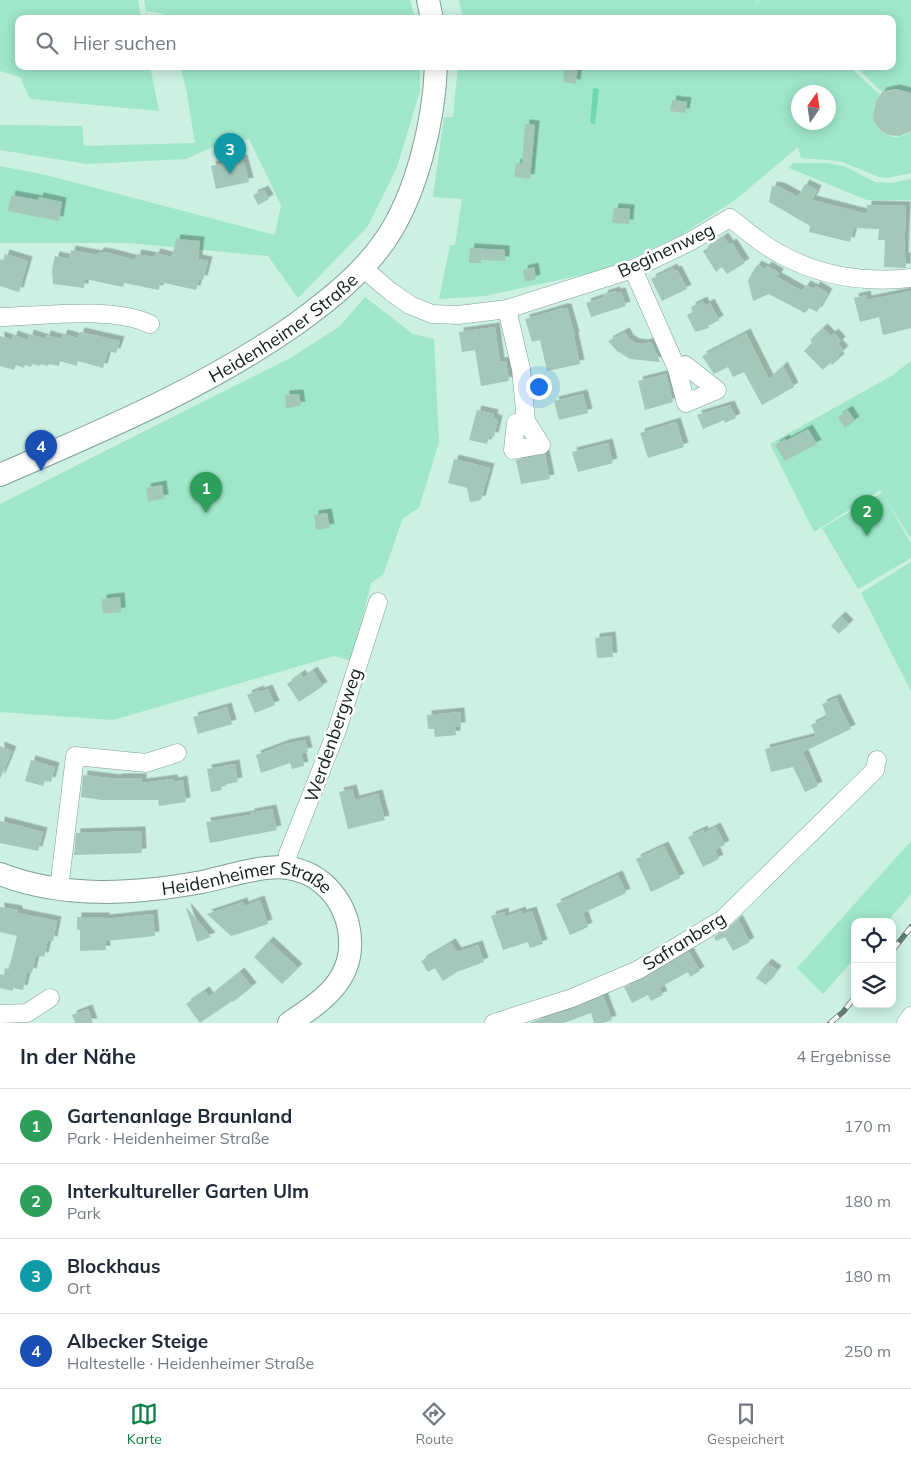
<!DOCTYPE html>
<html lang="de">
<head>
<meta charset="utf-8">
<style>
	body { margin:0; font-family:Mulish,sans-serif; background:#f6f6f7; color:#1f2937 }
	.controls { position:absolute; right:15px; bottom:15px; display:grid; overflow:hidden; border-radius:10px; box-shadow:0 2px 12px #0003 }
	.controls button { width:45px; height:45px; display:grid; place-items:center; padding:0; border:0; border-bottom:1px solid #e0e1e3; background:#fff; color:#1f2937; font:25px sans-serif }
	.compass { position:absolute; left:791px; top:85px; width:45px; height:45px; border-radius:50%; background:#fff; box-shadow:0 2px 12px #0003; rotate:13deg }
	.you { position:absolute; left:538px; top:386px; width:18px; height:18px; margin:-12px; border:4px solid #fff; border-radius:50%; background:#1a73e8; box-shadow:0 0 0 8px #1a73e833 }
	.badge { display:grid; place-items:center; width:32px; height:32px; border-radius:50%; background:#0b8043; color:#fff; font-size:16px; font-weight:700 }
	.pin { position:absolute; translate:-50% -41px; filter:drop-shadow(0 1px 2px #0008) }
	.pin::after { content:''; position:absolute; top:26px; width:18px; height:15px; background:inherit; clip-path:polygon(0 0,100% 0,50% 100%) }
	.list { margin:0; padding:0; list-style:none }
	h2 { display:flex; justify-content:space-between; align-items:center; height:65px; margin:0; padding:0 20px; font-size:21px }
	h2 small { font-size:16px; font-weight:400; color:#747a83 }
	.list li { display:grid; grid-template-columns:32px 1fr auto; gap:15px; align-items:center; box-sizing:border-box; height:75px; padding:0 20px; border-top:1px solid #e0e1e3 }
	.list b { display:block; font-size:19px; white-space:nowrap }
	.list p { margin:0; font-size:16px; white-space:nowrap; color:#747a83 }
	.list em { font-size:16px; font-style:normal; color:#747a83 }
	.icon { flex:none; width:28px; height:28px; fill:none; stroke:currentColor; stroke-width:2; stroke-linecap:round; stroke-linejoin:round }
	.map { position:relative; flex:none; width:911px; height:1023px; overflow:hidden }
	.search { position:absolute; background:#fff; box-shadow:0 2px 12px #0003; left:15px; right:15px; top:15px; height:55px; display:flex; align-items:center; gap:12px; box-sizing:border-box; padding:0 18px; border-radius:10px; color:#747a83; font-size:19px }
	.sheet { height:365px; background:#fff }
	nav { display:flex; justify-content:space-around; align-items:center; box-sizing:border-box; height:70px; border-top:1px solid #e0e1e3; background:#fff; font-size:14px; color:#747a83 }
	nav a { display:grid; justify-items:center; gap:2px }
	nav .on { color:#0b8043 }
	.map>svg:first-child { display:block }
	.green { fill:#9fe6cb; fill-rule:evenodd }
	.water { fill:#6ed8b4 }
	.building { fill:#a4c7b9; filter:url(#shadow) }
	.lines { fill:none; stroke-linecap:round; stroke-linejoin:round }
	.minor-casing { stroke:#7ea093; stroke-width:19 }
	.major-casing { stroke:#7ea093; stroke-width:24 }
	.minor { stroke:#fff; stroke-width:18 }
	.major { stroke:#fff; stroke-width:22 }
	.rail-casing { stroke:#647b72; stroke-width:5.5 }
	.rail { stroke:#fff; stroke-width:4; stroke-dasharray:11; stroke-linecap:butt }
	.labels { text-anchor:middle; dominant-baseline:central; stroke-width:5; stroke-linejoin:round; paint-order:stroke }
	.street-label { font-size:18px; fill:#121f1a; stroke:#fff }
</style>
</head>
<body>
<div class="map">
<svg width="911" height="1023" viewBox="0 0 911 1023">
	<defs>
		<filter id="shadow"><feDropShadow dx="4.5" dy="-4.5" stdDeviation="0" flood-color="#0004"/></filter>
	</defs>
	<rect width="100%" height="100%" fill="#ccf0e2"/>
	<g class="green">
		<path d="M0 0H138L141 19H19V66H150L159 111 30 99 20 77 0 71Z"/>
		<path d="M144 0H410L415 19H165L164 14 146 11Z"/>
		<path d="M459 0H758L754 9 759 0H911V94C901 88 893 88 882 92L855 66H892V19H463Z"/>
		<path d="M180 66H420V91L397 167 368 226 298 298 268 256 129 243H0V166L46 175 275 235 281 205 249 139 217 145 186 159 86 164 0 150V125L82 126 84 146 195 143 186 88Z"/>
		<path d="M458 66H849L880 95C861 119 887 150 911 131V173L887 178 879 177 840 161 801 158 798 147 735 200 681 235 609 269 485 296 439 299 450 245H455L462 199 433 197 444 117H453ZM798 92H828V122H798Z"/>
		<path d="M793 163H829L846 167 875 182 892 183 911 179V200H867L789 168Z"/>
		<path d="M365 297 413 334 434 339 439 442 419 508 403 518 383 575 371 583 352 661 334 656 113 720 0 712V504L292 357 339 327Z"/>
		<path d="M911 361V539L880 490 814 532 770 444 893 375Z"/>
		<path d="M882 493 911 543V558L858 589 822 528Z"/>
		<path d="M911 562V691L861 593Z"/>
		<path d="M911 841V894L887 922H855V958L823 994 797 968Z"/>
	</g>
	<path class="water" d="M593 88 599 89 595 124 590 123Z"/>
	<g class="building">
		<path d="M565 66H578L576 84 563 82Z"/>
		<path d="M895 89 911 93V131L900 136 888 135 881 131 874 122 873 114 876 101 882 92Z"/>
		<path d="M672 100 687 102 685 113 670 111Z"/>
		<path d="M525 124 535 125 530 179 514 177 516 163 522 164Z"/>
		<path d="M243 159 249 182 216 189 211 166Z"/>
		<path d="M805 184 817 190 812 200 867 214V205L906 206 904 257H906V268L884 267 885 240H878L879 229 854 228 850 242 809 232 810 226 769 202 772 186 780 187 798 197Z"/>
		<path d="M264 190 269 199 258 205 253 195Z"/>
		<path d="M11 195 38 200 39 197 62 202 59 221 8 211Z"/>
		<path d="M614 208 630 209 629 224 612 223Z"/>
		<path d="M724 237 729 245 732 243 745 263 727 274 722 267 716 272 703 251Z"/>
		<path d="M176 239 200 241 198 259 208 261 203 280 199 279 196 290 160 282 159 290 124 283 123 287 85 279 84 288 53 284 52 269 55 256 69 259 71 250 98 255 99 252 108 253 135 260 137 254 154 257 156 253 172 257Z"/>
		<path d="M470 248 505 250V261L481 260V263H469Z"/>
		<path d="M5 254 28 261 19 292 0 286V259L3 260Z"/>
		<path d="M757 265 765 269 767 266 779 273 777 277 802 291 806 285 814 289 816 286 828 293 817 312 809 308 805 313 769 294 753 301 748 280Z"/>
		<path d="M534 267 536 279 525 282 523 270Z"/>
		<path d="M673 268 674 271 677 270 687 289 662 301 651 279Z"/>
		<path d="M615 291 616 293 621 292 626 306 591 317 586 303 604 297 603 295Z"/>
		<path d="M911 291V328L883 335 879 317 860 322 854 298 866 295 867 300Z"/>
		<path d="M703 301 705 306 710 303 719 320 708 326 709 328 695 332 687 315 693 312 691 307Z"/>
		<path d="M563 308H567L575 336 574 337 580 364 547 371 540 340 532 342 525 319Z"/>
		<path d="M495 327 500 362 506 361 509 381 481 386 475 350 462 352 459 332Z"/>
		<path d="M823 328 831 336 834 333 841 341 838 344 844 350 838 356 840 358 832 365 830 363 823 370 804 351 812 343 810 340Z"/>
		<path d="M80 332 120 341 116 353 108 351 103 368 78 361 77 366 60 361 59 366 49 364 48 366 41 364 40 366 32 364 31 367 25 365 24 368 16 365 14 370 0 366V336L12 340 13 335 28 340 29 334 45 339 46 335 61 339 63 334 78 338Z"/>
		<path d="M625 332 629 339 635 343 644 344 651 342 660 362 630 359 617 351 608 341Z"/>
		<path d="M746 333 769 379 783 366 794 387 762 405 744 372 733 377 728 367 714 374 702 356Z"/>
		<path d="M666 374 673 402 645 410 638 381Z"/>
		<path d="M299 394 301 406 286 408 285 395Z"/>
		<path d="M583 394 588 413 559 420 554 401Z"/>
		<path d="M730 405 736 418 725 423 724 420 703 429 697 415Z"/>
		<path d="M477 410 494 414 493 418 498 420 494 437 489 436 487 444 469 440Z"/>
		<path d="M848 410 855 421 845 428 838 417Z"/>
		<path d="M676 422 684 447 648 458 640 433Z"/>
		<path d="M808 429 817 444 785 461 775 445 785 439 786 441Z"/>
		<path d="M608 443 613 463 578 472 572 452Z"/>
		<path d="M545 454 550 479 521 484 516 460Z"/>
		<path d="M454 459 490 468 481 500 470 502 467 488 448 483Z"/>
		<path d="M162 485 164 499 148 501 146 488Z"/>
		<path d="M327 513 330 528 316 530 314 515Z"/>
		<path d="M120 597 121 612 103 614 102 599Z"/>
		<path d="M841 616 849 624 839 634 831 626Z"/>
		<path d="M611 636 613 657 597 658 595 638Z"/>
		<path d="M313 671 323 686 299 702 287 684 301 674 303 678Z"/>
		<path d="M268 689 275 705 255 713 247 695 259 690 260 692Z"/>
		<path d="M836 698 851 729 803 752 818 786 805 792 793 767 771 772 765 749 816 736 811 725 827 717 822 704Z"/>
		<path d="M227 707 232 724 198 734 193 717Z"/>
		<path d="M460 712 461 727H455L456 735 435 737 434 729H428L427 715Z"/>
		<path d="M305 740 308 752 301 753 304 766 292 769 290 763 261 773 256 755 285 744Z"/>
		<path d="M0 746 12 751 0 779Z"/>
		<path d="M31 760 55 767 51 782 45 780 43 786 25 781Z"/>
		<path d="M235 764 238 782 221 785 222 790 211 792 207 769Z"/>
		<path d="M83 775 117 779V778H142V783L173 779 174 782 183 780 186 802 159 806 158 800H102L81 797Z"/>
		<path d="M352 789 355 800 378 794 385 820 348 829 339 792Z"/>
		<path d="M272 809 277 830 210 843 206 822 250 815V813Z"/>
		<path d="M0 821 43 832 38 851 0 843Z"/>
		<path d="M716 827 725 845 715 850 719 859 703 867 688 837 703 830 704 833Z"/>
		<path d="M141 831 142 853 74 855 76 833Z"/>
		<path d="M664 846 680 878 651 892 636 859Z"/>
		<path d="M618 875 626 893 583 913 588 927 570 935 556 904Z"/>
		<path d="M260 900 268 924 238 934 231 936 207 914 243 902 244 906Z"/>
		<path d="M0 907 18 910V913L57 921 53 941 48 940 44 957 36 955 32 973 27 972 23 990 13 988V991L0 988V974L4 975 5 968 9 969 17 936 0 932Z"/>
		<path d="M186 908H187L211 937 197 942Z"/>
		<path d="M521 911 522 914 532 911 543 944 530 948 528 942 503 950 491 916 504 912 505 917Z"/>
		<path d="M153 914 155 936 105 941 106 950 80 951V930H77V917H105V919Z"/>
		<path d="M738 919 750 942 733 951 725 937 716 941 714 937 729 928Z"/>
		<path d="M269 941 298 968 282 984 254 957Z"/>
		<path d="M451 943 457 952 478 945 484 962 457 972 443 981 435 968 428 972 421 961Z"/>
		<path d="M689 952 700 971 690 977 688 972 659 988 663 995 651 1001 648 995 632 1003 624 987 643 979Z"/>
		<path d="M767 963 777 970 766 985 756 978Z"/>
		<path d="M240 972 252 987 233 1002 232 1001 200 1023 186 1004 205 991 209 997Z"/>
		<path d="M603 996 612 1020 603 1023H594L591 1013 564 1023H529L575 1008Z"/>
		<path d="M88 1009 93 1023H75L72 1015Z"/>
	</g>
	<g class="lines">
		<g class="minor-casing">
			<g id="minor">
				<path d="M363 268 391 292 410 305 432 314 458 315 483 312 507 309 633 269 691 241 730 218C746 230 762 245 780 254 820 276 866 283 911 278"/>
				<path d="M633 269 677 369 686 403 717 390 685 365 677 369"/>
				<path d="M507 309 521 369 526 421 541 445 513 450 516 423 526 421"/>
				<path d="M0 317C43 316 111 306 150 324"/>
				<path d="M287 867 288 854 337 730 378 602"/>
				<path d="M59 889 75 756 146 763 177 753"/>
				<path d="M0 1014 27 1013 50 998"/>
				<path d="M494 1023 572 998 638 970 723 919 875 770 877 760"/>
				<path d="M906 1023 911 1016"/>
			</g>
		</g>
		<g class="major-casing">
			<g id="major">
				<path d="M428 0 432 19"/>
				<path id="s1" d="M0 475C101 431 205 388 296 324 329 300 363 273 386 239 417 193 434 121 436 66"/>
				<path id="s2" d="M0 874C64 899 136 894 202 882 226 877 265 864 288 868 324 873 348 904 350 939 353 981 320 1003 289 1023"/>
			</g>
		</g>
		<use href="#minor" class="minor"/>
		<use href="#major" class="major"/>
		<g class="rail-casing">
			<g id="rail">
				<path d="M892 951 911 927"/>
				<path d="M830 1023 843 1012 855 997"/>
			</g>
		</g>
		<use href="#rail" class="rail"/>
	</g>
	<g class="labels">
		<g class="street-label">
			<text transform="translate(666 250) rotate(-25)">Beginenweg</text>
			<text stroke="none"><textPath href="#s1" startOffset="320">Heidenheimer Straße</textPath></text>
			<text transform="translate(333 735) rotate(-71)">Werdenbergweg</text>
			<text stroke="none"><textPath href="#s2" startOffset="252">Heidenheimer Straße</textPath></text>
			<text transform="translate(684 941) rotate(-32)">Safranberg</text>
		</g>
	</g>
</svg>
<div class="controls">
<button><svg class="icon" aria-label="locate" viewBox="0 0 24 24"><circle cx="12" cy="12" r="6"/><path d="M12 2v4M12 18v4M2 12h4M18 12h4"/></svg></button>
<button><svg class="icon" aria-label="layers" viewBox="0 0 24 24"><path d="M12 4l9 5-9 5-9-5zM3 14l9 5 9-5"/></svg></button>
</div>
<svg class="compass" viewBox="-18 -18 36 36"><path d="M0-13l5 13h-10z" fill="#e53935"/><path d="M0 13l5-13h-10z" fill="#747a83"/></svg>
<div class="you"></div>
<div class="pin badge" style="left:206px;top:513px;background:#2e9e5b">1</div>
<div class="pin badge" style="left:867px;top:536px;background:#2e9e5b">2</div>
<div class="pin badge" style="left:230px;top:174px;background:#0f9aa8">3</div>
<div class="pin badge" style="left:41px;top:471px;background:#1a4fb4">4</div>
<div class="search"><svg class="icon" aria-label="search" viewBox="0 0 24 24"><circle cx="10" cy="10" r="6"/><path d="M15 15l6 6"/></svg>Hier suchen</div>
</div>
<section class="sheet">
<h2>In der Nähe<small>4 Ergebnisse</small></h2>
<ul class="list">
<li><span class="badge" style="background:#2e9e5b">1</span><div><b>Gartenanlage Braunland</b><p>Park · Heidenheimer Straße</p></div><em>170 m</em></li>
<li><span class="badge" style="background:#2e9e5b">2</span><div><b>Interkultureller Garten Ulm</b><p>Park</p></div><em>180 m</em></li>
<li><span class="badge" style="background:#0f9aa8">3</span><div><b>Blockhaus</b><p>Ort</p></div><em>180 m</em></li>
<li><span class="badge" style="background:#1a4fb4">4</span><div><b>Albecker Steige</b><p>Haltestelle · Heidenheimer Straße</p></div><em>250 m</em></li>
</ul>
</section>
<nav>
<a class="on"><svg class="icon" aria-label="map" viewBox="0 0 24 24"><path d="M3 6l6-2 6 2 6-2v14l-6 2-6-2-6 2zM9 4v14M15 6v14"/></svg>Karte</a>
<a><svg class="icon" aria-label="directions" viewBox="0 0 24 24"><path d="M12 3l9 9-9 9-9-9zM9 14v-3h6M13 9l2 2-2 2"/></svg>Route</a>
<a><svg class="icon" aria-label="saved" viewBox="0 0 24 24"><path d="M7 4h10v16l-5-4-5 4z"/></svg>Gespeichert</a>
</nav>
</body>
</html>
